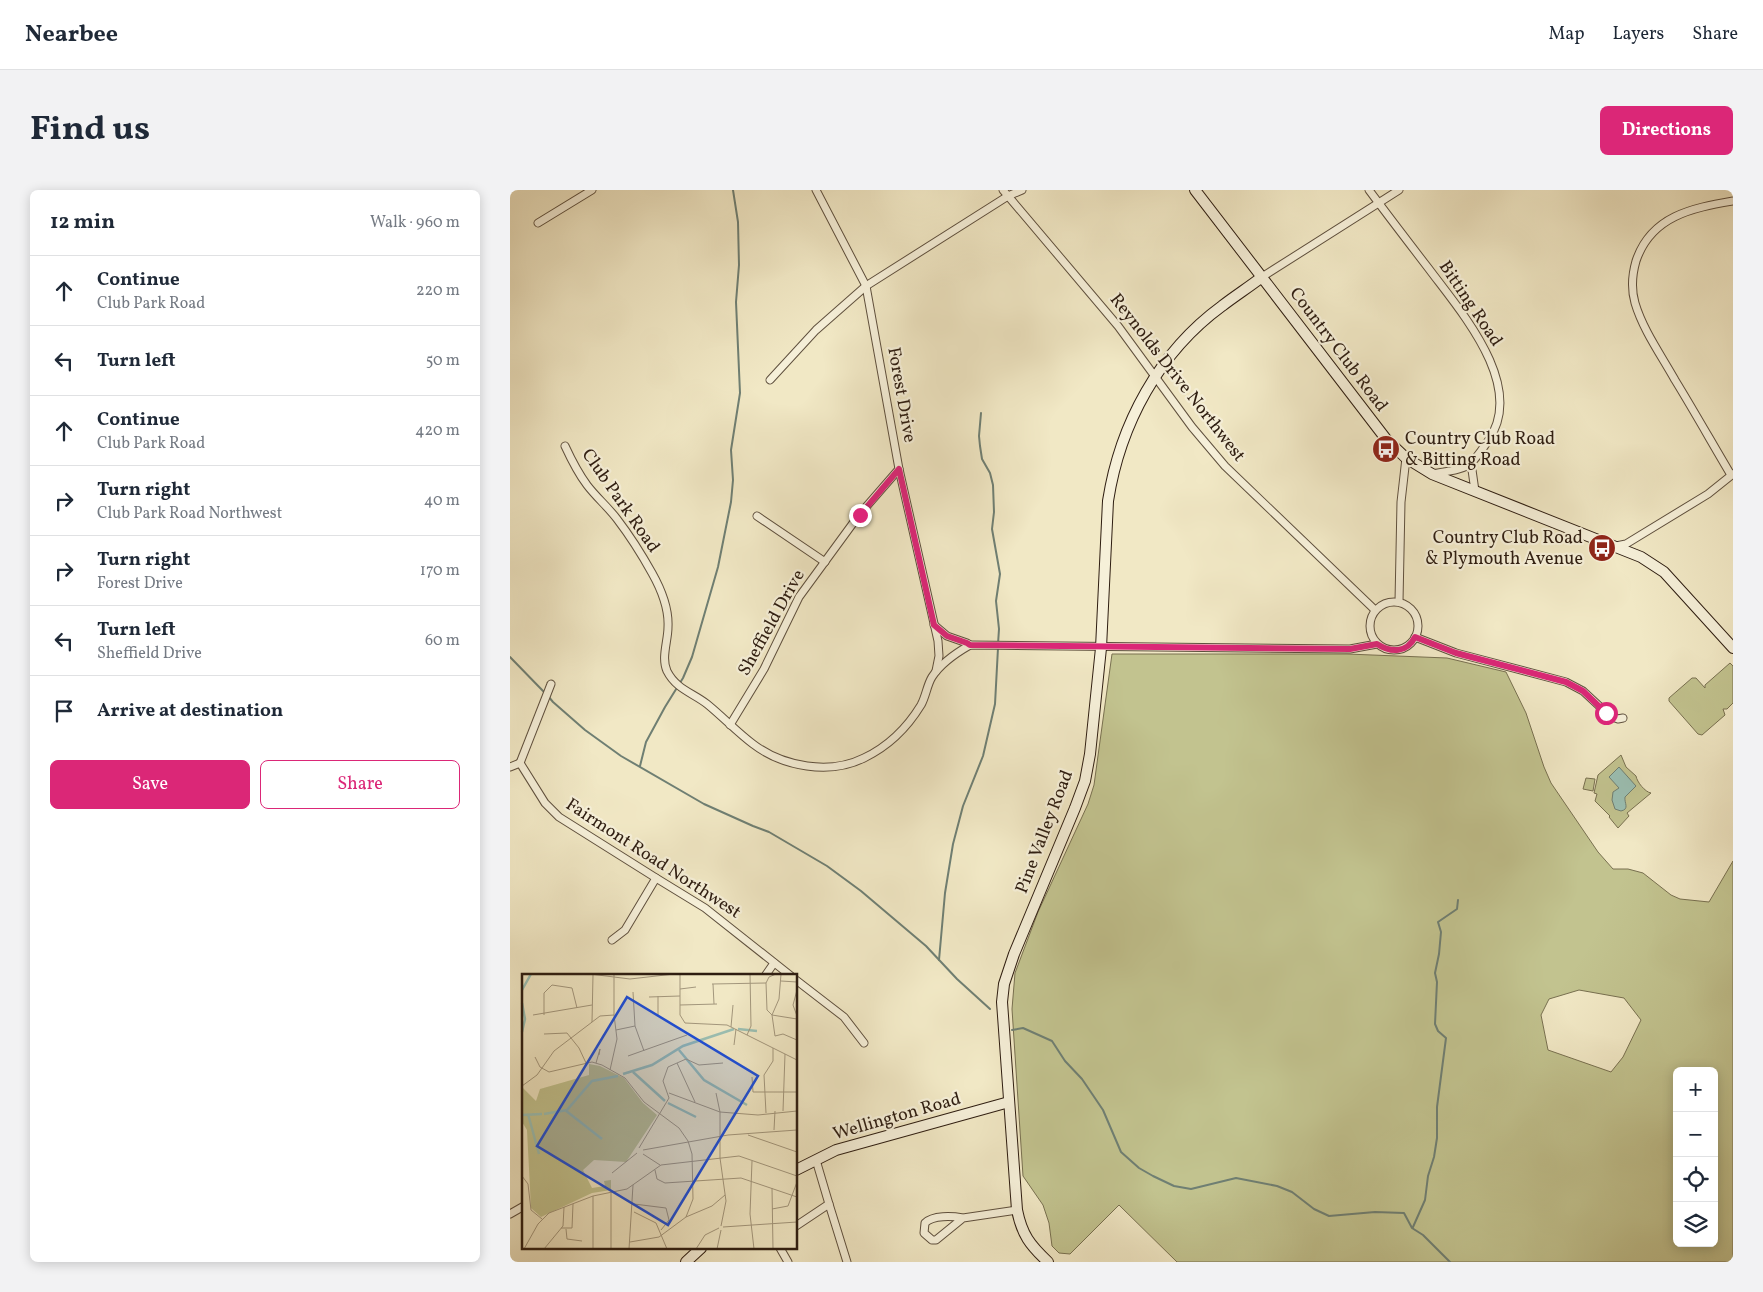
<!DOCTYPE html>
<html lang="en">
<head>
<meta charset="utf-8">
<style>
	body { margin:0; font-family:Vollkorn,serif; background:#f2f2f3; color:#1f2937 }
	.controls { position:absolute; right:15px; bottom:15px; display:grid; overflow:hidden; border-radius:8px; box-shadow:0 2px 12px #0003 }
	.controls button { width:45px; height:45px; display:grid; place-items:center; padding:0; border:0; border-bottom:1px solid #e0e1e3; background:#fff; color:#1f2937; font:25px sans-serif }
	.stop { position:absolute; width:15px; height:15px; margin:-11px; border:4px solid #db2777; border-radius:50%; background:#fff }
	.stop.end { background:#db2777; border-color:#fff; box-shadow:0 1px 5px #0008 }
	.list { margin:0; padding:0; list-style:none }
	h2 { display:flex; justify-content:space-between; align-items:center; height:65px; margin:0; padding:0 20px; font-size:21px }
	h2 small { font-size:16px; font-weight:400; color:#747a83 }
	.list li { display:grid; grid-template-columns:32px 1fr auto; gap:15px; align-items:center; box-sizing:border-box; height:70px; padding:0 20px; border-top:1px solid #e0e1e3 }
	.list b { display:block; font-size:19px; white-space:nowrap }
	.list p { margin:0; font-size:16px; white-space:nowrap; color:#747a83 }
	.list em { font-size:16px; font-style:normal; color:#747a83 }
	.actions { display:flex; gap:10px; padding:15px 20px }
	.actions a { flex:1; padding:11px 0; border:1px solid #db2777; border-radius:8px; text-align:center; font-size:18px; color:#db2777 }
	.actions .main { background:#db2777; color:#fff }
	.icon { flex:none; width:28px; height:28px; fill:none; stroke:currentColor; stroke-width:2; stroke-linecap:round; stroke-linejoin:round }
	.map { position:relative; flex:none; width:1223px; height:1072px; overflow:hidden; border-radius:8px }
	header { display:flex; align-items:center; gap:30px; box-sizing:border-box; height:70px; padding:0 25px; background:#fff; border-bottom:1px solid #e0e1e3 }
	header strong { font-size:24px }
	nav { display:flex; gap:28px; margin-inline-start:auto; font-size:18px }
	.intro { display:flex; align-items:center; justify-content:space-between; box-sizing:border-box; height:120px; padding:0 30px }
	h1 { margin:0; font-size:35px }
	.button { padding:12px 22px; border-radius:8px; background:#db2777; color:#fff; font-size:18px; font-weight:700 }
	main { display:flex; gap:30px; padding:0 30px }
	aside { flex:1; background:#fff; border-radius:8px; box-shadow:0 2px 12px #0003 }
	.map>svg:first-child { display:block }
	.green { fill:#c2c38f; stroke:#787050; fill-rule:evenodd }
	.water { fill:#9bc0b4; stroke:#6f7f73 }
	.lines { fill:none; stroke-linecap:round; stroke-linejoin:round }
	.stream { stroke:#6f7f73; stroke-width:2 }
	.street-casing { stroke:#5f503e; stroke-width:9 }
	.secondary-casing { stroke:#2e1d11; stroke-width:12 }
	.street { stroke:#f6f0d9; stroke-width:7 }
	.secondary { stroke:#f6f0d9; stroke-width:10 }
	.route { stroke:#db2777; stroke-width:6 }
	.labels { text-anchor:middle; dominant-baseline:central; stroke-width:4.5; stroke-linejoin:round; paint-order:stroke }
	.street-label { font-size:18px; fill:#2e1d11; stroke:#f6f0d9 }
	.poi-label { font-size:18px; fill:#2e1d11; stroke:#f6f0d9; text-anchor:start }
	.inset-river { fill:none; stroke:#9bc0b4; stroke-width:2.5 }
	.inset-road { fill:none; stroke:#a3977d; stroke-width:1 }
	.view { fill:#1d4ed8; fill-opacity:0.15; stroke:#1d4ed8; stroke-width:2.5 }
	.inset-edge { fill:none; stroke:#2e1d11; stroke-width:2.5 }
</style>
</head>
<body>
<header>
<strong>Nearbee</strong>
<nav><a>Map</a><a>Layers</a><a>Share</a></nav>
</header>
<div class="intro"><h1>Find us</h1><a class="button">Directions</a></div>
<main>
<aside>
<h2>12 min<small>Walk · 960 m</small></h2>
<ul class="list">
<li><svg class="icon" aria-label="ahead" viewBox="0 0 24 24"><path d="M12 20V5M6 11l6-6 6 6"/></svg><div><b>Continue</b><p>Club Park Road</p></div><em>220 m</em></li>
<li><svg class="icon" aria-label="left" viewBox="0 0 24 24"><path d="M17 20v-9H6M10 6l-5 5 5 5"/></svg><div><b>Turn left</b></div><em>50 m</em></li>
<li><svg class="icon" aria-label="ahead" viewBox="0 0 24 24"><path d="M12 20V5M6 11l6-6 6 6"/></svg><div><b>Continue</b><p>Club Park Road</p></div><em>420 m</em></li>
<li><svg class="icon" aria-label="right" viewBox="0 0 24 24"><path d="M7 20v-9h11M14 6l5 5-5 5"/></svg><div><b>Turn right</b><p>Club Park Road Northwest</p></div><em>40 m</em></li>
<li><svg class="icon" aria-label="right" viewBox="0 0 24 24"><path d="M7 20v-9h11M14 6l5 5-5 5"/></svg><div><b>Turn right</b><p>Forest Drive</p></div><em>170 m</em></li>
<li><svg class="icon" aria-label="left" viewBox="0 0 24 24"><path d="M17 20v-9H6M10 6l-5 5 5 5"/></svg><div><b>Turn left</b><p>Sheffield Drive</p></div><em>60 m</em></li>
<li><svg class="icon" aria-label="arrive" viewBox="0 0 24 24"><path d="M6 21V4h12l-3 4 3 4H6"/></svg><div><b>Arrive at destination</b></div></li>
</ul>
<div class="actions"><a class="main">Save</a><a>Share</a></div>
</aside>
<div class="map">
<svg width="1223" height="1072" viewBox="0 0 1223 1072">
	<rect width="100%" height="100%" fill="#f1e8c5"/>
	<filter id="stains"><feTurbulence type="fractalNoise" baseFrequency=".004" numOctaves="4"/><feColorMatrix values="0 0 0 0 .2 0 0 0 0 .09 0 0 0 0 .02 0 0 0 .5 -.17"/></filter>
	<radialGradient id="worn" r=".72"><stop offset=".6" stop-color="#630" stop-opacity="0"/><stop offset="1" stop-color="#630" stop-opacity=".3"/></radialGradient>
	<g class="green">
		<path d="M602 464H837L937 468 996 482 1016 523 1034 577 1041 593 1088 662 1103 679H1118L1133 683 1161 705 1170 709 1199 712 1223 671V1072H667L609 1015 560 1064 549 1063 542 1056 539 1033 533 1015 513 986 502 819 505 783 528 722 578 614 584 595ZM1069 800 1114 808 1131 830 1113 867 1101 882 1038 860 1031 825 1039 809ZM1167 881H1204V1053H1167Z"/>
		<path d="M1220 473 1223 476V513L1217 519H1213L1215 525 1192 545 1188 544 1159 511V508L1182 488H1186L1195 498V495Z"/>
		<path d="M1111 565 1116 577 1126 586C1127 592 1135 602 1141 603L1117 623 1119 626 1108 638 1099 627 1100 626 1085 611 1087 604 1084 603 1088 585Z"/>
		<path d="M1076 588 1085 589 1083 601 1073 599Z"/>
	</g>
	<path class="water" d="M1109 577 1126 596 1115 607C1114 613 1120 619 1111 621L1105 619 1102 610 1103 602 1109 598 1099 587Z"/>
	<g class="lines">
		<g class="stream">
			<path d="M471 223 469 246 470 256 472 269 480 283 483 295 484 322 482 339 490 384 486 411 489 439 488 454"/>
			<path d="M0 467 35 503"/>
			<path d="M38 506 43 512 75 540 111 566 194 614 243 636 259 642 317 676 351 701 416 756 447 789 480 819"/>
			<path d="M130 576 136 552 155 517 173 488 182 467 208 377 221 312 223 290 221 260 230 203 226 112 229 75 228 32 223 0"/>
			<path d="M429 770 435 703 443 654 453 616 473 566 485 514 488 458"/>
			<path d="M502 840 513 838 542 851 555 871 572 889 593 920 611 962 629 978 643 986 664 996 681 999 726 988 767 996 782 1002 804 1019 819 1026 865 1022 894 1023 902 1038 913 1045 940 1072"/>
			<path d="M903 1037 915 1010 918 986 924 967 927 948V917L936 848 928 841 925 834 927 792 925 783 929 764 931 742 928 732 947 719 948 710"/>
		</g>
		<g class="street-casing">
			<g id="street">
				<path d="M306 0 356 96 389 279 428 451 429 466 426 481"/>
				<path d="M493 0 608 136 682 237 715 276 865 420"/>
				<path d="M859 0C879 27 899 53 919 79 951 122 1017 196 978 251 973 258 968 266 962 272 956 280 932 282 922 284"/>
				<path d="M28 33 82 0"/>
				<path d="M752 87 889 0"/>
				<path d="M260 190 306 140 356 96 498 6 512 0"/>
				<path d="M55 256C61 269 68 283 77 295 86 307 98 317 107 329 120 346 132 365 142 383 151 399 159 418 158 437 158 451 151 468 157 481 166 499 183 503 197 514 213 527 227 542 243 554 273 577 320 585 354 568 379 556 397 538 411 515 416 506 417 495 422 487 431 473 446 463 460 455L840 459 867 454"/>
				<path d="M962 273V280L965 301"/>
				<path d="M1221 285C1202 253 1184 221 1165 190 1151 165 1133 140 1125 113 1121 99 1122 85 1126 71 1141 26 1182 18 1223 11"/>
				<path d="M247 326 315 372"/>
				<path d="M1106 356 1116 354 1198 304 1223 284"/>
				<circle cx="884" cy="436" r="24"/>
				<path d="M889 412 891 312 896 268"/>
				<path d="M424 435 437 446 457 453 460 455"/>
				<path d="M905 447 946 463 1056 492 1073 501 1100 526 1108 529 1113 528"/>
				<path d="M220 535 254 479 289 407 349 325 389 279"/>
				<path d="M10 573 35 613 49 627 146 688 195 718 281 786"/>
				<path d="M10 573 41 494"/>
				<path d="M0 577 10 573"/>
				<path d="M102 750 115 740 146 688"/>
				<path d="M255 786 264 773"/>
				<path d="M286 790 334 827 354 853"/>
				<path d="M306 970 319 1014"/>
				<path d="M0 1024 14 1016"/>
				<path d="M453 1028C442 1026 423 1025 415 1033L414 1043 422 1050H426L453 1028 507 1020"/>
				<path d="M286 1036 319 1014 337 1072"/>
				<path d="M270 1058 278 1072"/>
			</g>
		</g>
		<g class="secondary-casing">
			<g id="secondary">
				<path d="M685 0 876 249 896 268 922 284 1131 367 1154 382 1223 458"/>
				<path d="M286 980 326 960 499 912"/>
				<path d="M176 1072 191 1058"/>
				<path d="M538 1072C520 1055 512 1045 507 1020L492 812 494 794 504 764 565 618 575 591 580 564 591 458 598 311C610 234 649 162 712 116 725 106 739 97 752 87"/>
			</g>
		</g>
		<use href="#street" class="street"/>
		<use href="#secondary" class="secondary"/>
	</g>
	<g class="lines">
		<path class="route" d="M350 325 389 279 424 435 437 446 457 453 460 455 840 459 867 454C881 463 897 463 905 447L946 463 1056 492 1073 501 1096 523"/>
	</g>
	<defs>
		<g id="bus-disc" transform="scale(1.4375)"><circle r="9.5" fill="#8f2418" stroke="#f6f0d9"/><path d="M-5-6H5V4H4V6H2V4H-2V6H-4V4H-5ZM-3.5-4V0h7V-4ZM-3.5 1.2v1.5H-2V1.2ZM2 1.2v1.5H3.5V1.2Z" fill="#fff"/></g>
	</defs>
	<g fill-rule="evenodd">
		<use href="#bus-disc" x="876" y="259"/>
		<use href="#bus-disc" x="1092" y="358"/>
	</g>
	<g class="labels">
		<g class="street-label">
			<text transform="translate(960 114) rotate(56)">Bitting Road</text>
			<text transform="translate(828 160) rotate(53)">Country Club Road</text>
			<text transform="translate(667 188) rotate(52)">Reynolds Drive Northwest</text>
			<text transform="translate(391 205) rotate(80)">Forest Drive</text>
			<text transform="translate(110 311) rotate(55)">Club Park Road</text>
			<text transform="translate(262 433) rotate(-61)">Sheffield Drive</text>
			<text transform="translate(535 642) rotate(-69)">Pine Valley Road</text>
			<text transform="translate(143 669) rotate(33)">Fairmont Road Northwest</text>
			<text transform="translate(387 927) rotate(-16)">Wellington Road</text>
		</g>
		<g class="poi-label">
			<text x="895" y="249">Country Club Road<tspan x="895" dy="21">&amp; Bitting Road</tspan></text>
			<text x="1073" y="348" text-anchor="end">Country Club Road<tspan x="1073" dy="21">&amp; Plymouth Avenue</tspan></text>
		</g>
	</g>
	<g transform="translate(12 784)">
		<rect width="275" height="275" fill="#f1e8c5"/>
		<path d="M67 90 78 92 102 104 121 129 135 141 104 188 72 186 61 196 70 214 83 212 82 207 89 206V216L70 219 19 243 9 234 5 156 0 148V113L14 127 18 115 67 101Z" fill="#c2c38f"/>
		<path class="inset-river" d="M0 16 9 0M0 29 3 45 0 58M216 55 235 57M157 76 182 106 225 131M111 98 143 127M101 100 130 91 161 72 212 55M146 129 174 143M43 136 80 165M6 140 17 180M22 140 45 136 70 107 96 102M0 141 20 140"/>
		<path class="inset-road" d="M68 0 108 5 152 0M158 0V41L163 49 205 51 275 86M254 0 247 3 244 9 245 36 250 41 275 45M259 7 275 8M190 10 244 9M191 10 192 30M158 15 174 13M275 16 271 31 275 42M111 18 113 52 122 77M127 23 158 22M158 31 195 30M11 41 70 31M22 41V19L30 11 50 14 55 34M136 41V22M70 48 71 1M209 53 211 31M94 56 113 52M22 60 45 59 57 74 64 89M225 61 229 52 228 0M253 62 250 41 257 25 259 0M253 62 261 60 275 66M212 71 214 55M106 82 165 61M13 83 18 93 27 98 70 88 80 91 103 104 122 128 157 154 166 167 170 180 171 225 164 243M74 89 78 75 77 81M155 89 173 128M88 96 95 65 92 41V0M230 103 231 118H275M0 112 15 101 32 77 78 42 92 41M147 119 198 138 236 141 275 137M194 119 198 138V184L204 227 199 252M261 137 263 80M244 139 242 101 251 87V74M252 156 253 137M226 161 275 178M117 174 147 124 141 107 146 93 164 85 177 91 201 89M121 176 206 161 275 156M121 180 138 191M230 187 228 240 232 275M133 196 135 205 143 209 219 204 275 223M90 199 115 179M0 202 6 210 9 236 20 245M250 214 251 275M71 222V275M112 230 144 234 147 246 139 256M250 235 266 232 275 208M112 238 134 249 145 275M201 253 275 248M39 254H50L51 230M44 255 45 265 60 267M108 268 137 263 164 243 190 232 203 221M2 275 16 250 27 239 71 222 105 215 139 191 217 182 275 202M22 275 41 252 42 233M89 275V218M107 275 111 211M174 275 183 261 197 254M195 275 199 256"/>
		<path class="view" d="M105 23 236 102 146 251 15 172Z"/>
		<rect width="275" height="275" class="inset-edge"/>
	</g>
	<rect width="100%" height="100%" filter="url(#stains)"/>
	<rect width="100%" height="100%" fill="url(#worn)"/>
</svg>
<div class="controls">
<button>+</button>
<button>−</button>
<button><svg class="icon" aria-label="locate" viewBox="0 0 24 24"><circle cx="12" cy="12" r="6"/><path d="M12 2v4M12 18v4M2 12h4M18 12h4"/></svg></button>
<button><svg class="icon" aria-label="layers" viewBox="0 0 24 24"><path d="M12 4l9 5-9 5-9-5zM3 14l9 5 9-5"/></svg></button>
</div>
<div class="stop" style="left:1096px;top:523px"></div>
<div class="stop end" style="left:350px;top:325px"></div>
</div>
</main>
</body>
</html>
